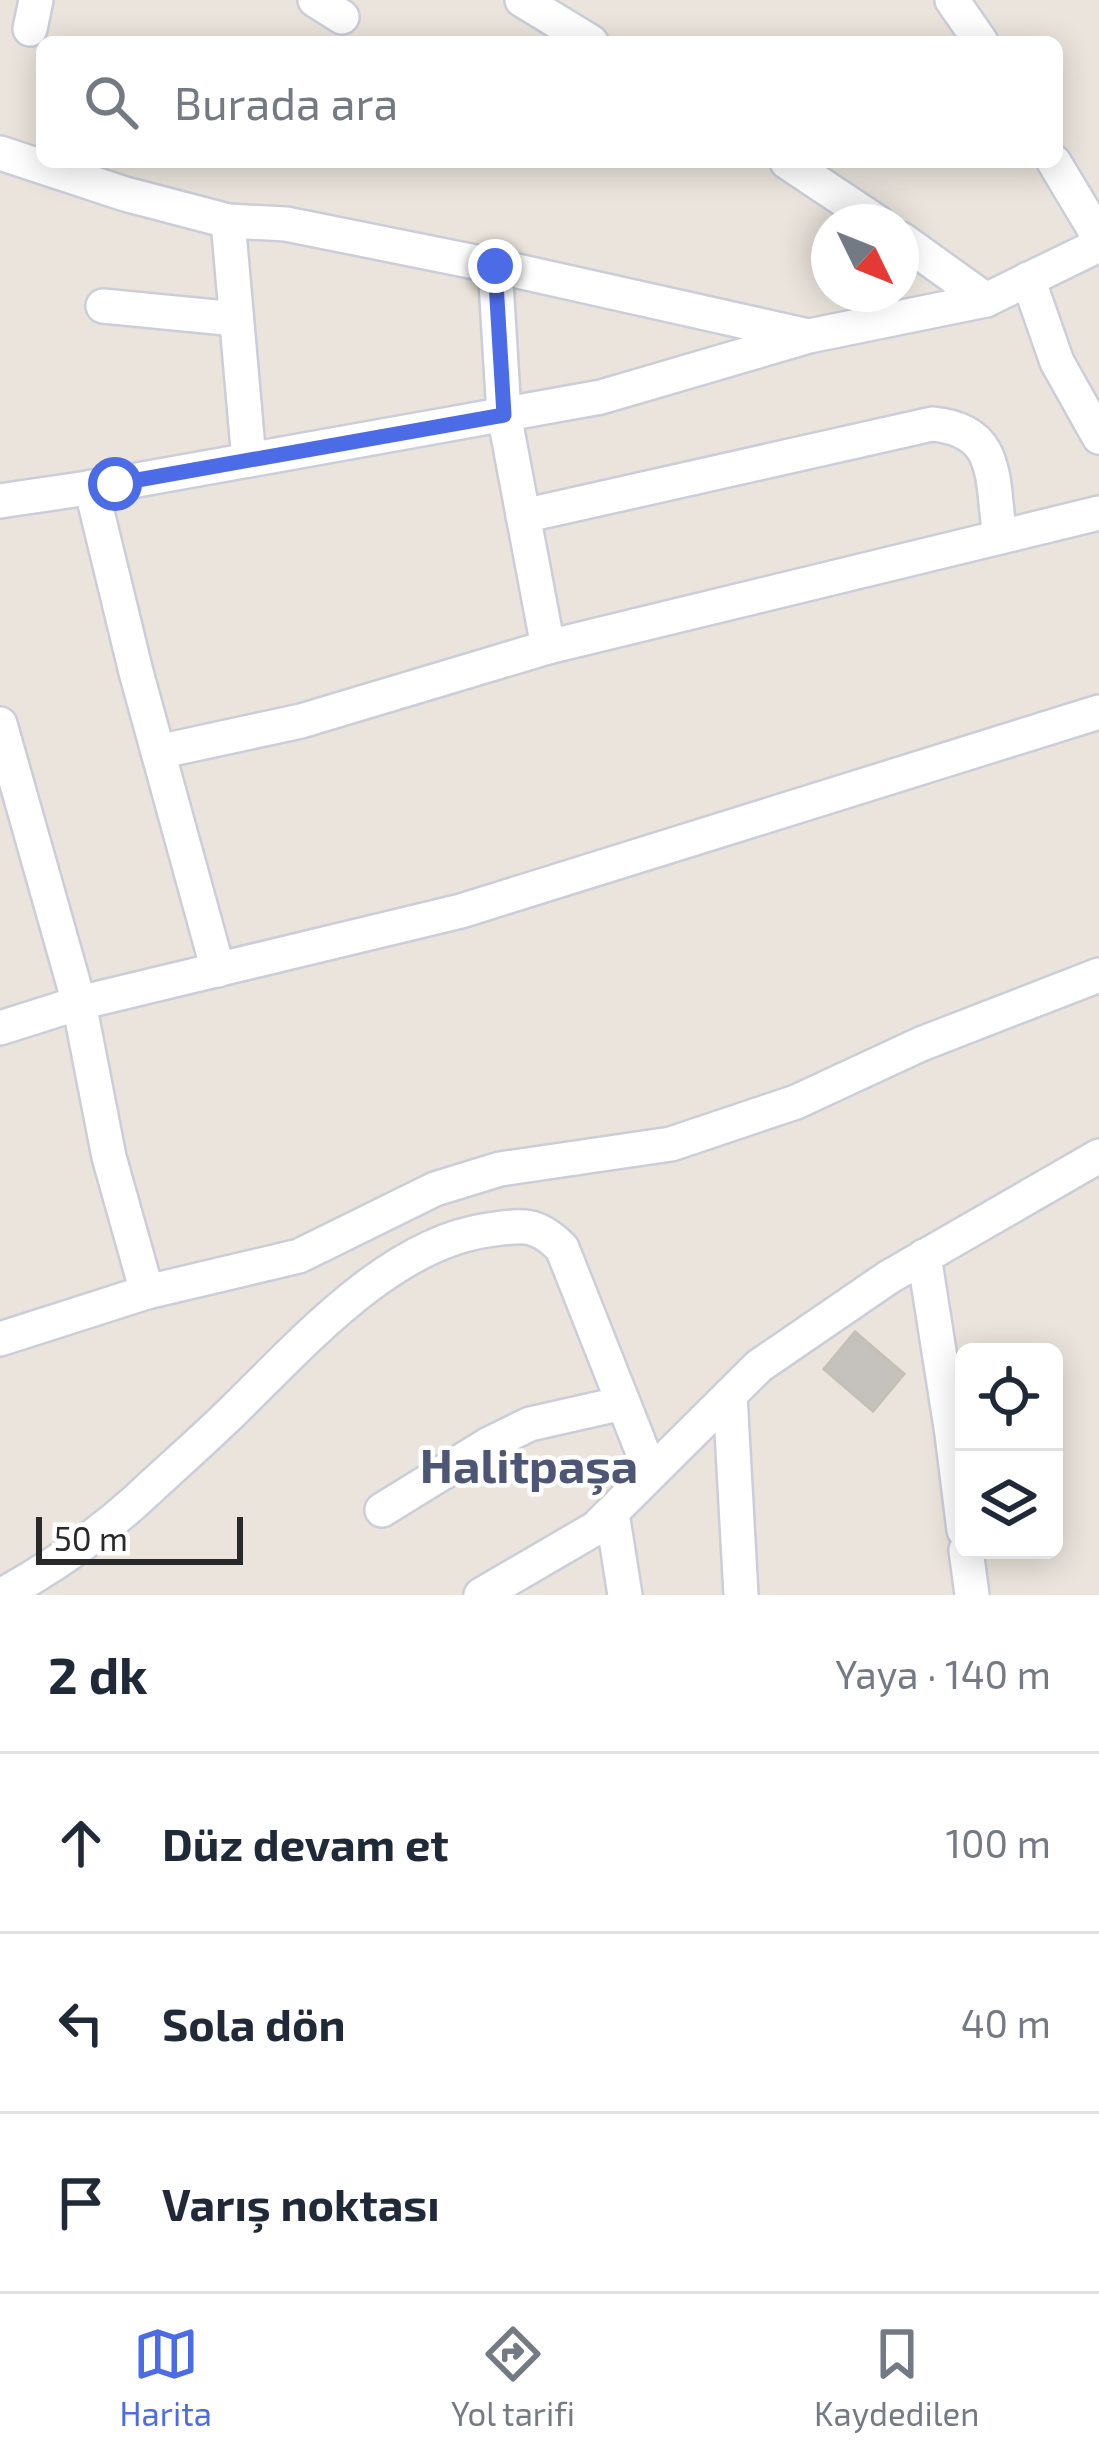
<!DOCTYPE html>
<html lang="tr">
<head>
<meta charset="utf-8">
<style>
	body { margin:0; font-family:"Exo 2",sans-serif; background:#f2f2f3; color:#1f2937 }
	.controls { position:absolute; right:36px; bottom:36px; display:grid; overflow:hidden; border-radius:18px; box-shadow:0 6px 30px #0003 }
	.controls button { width:108px; height:108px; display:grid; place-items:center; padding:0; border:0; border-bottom:3px solid #e0e1e3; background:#fff; color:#1f2937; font:60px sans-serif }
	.compass { position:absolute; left:811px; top:204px; width:108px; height:108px; border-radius:50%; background:#fff; box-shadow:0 6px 30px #0003; rotate:133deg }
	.scale { position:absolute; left:36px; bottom:30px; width:207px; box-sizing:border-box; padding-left:12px; border:6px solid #292929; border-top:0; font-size:33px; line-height:42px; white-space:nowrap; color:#292929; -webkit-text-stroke:9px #fff; paint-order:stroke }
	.stop { position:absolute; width:36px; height:36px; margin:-27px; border:9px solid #4c6be7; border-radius:50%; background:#fff }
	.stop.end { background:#4c6be7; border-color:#fff; box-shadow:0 3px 12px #0008 }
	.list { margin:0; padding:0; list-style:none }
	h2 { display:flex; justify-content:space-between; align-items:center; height:156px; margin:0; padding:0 48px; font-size:51px }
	h2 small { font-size:39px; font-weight:400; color:#747a83 }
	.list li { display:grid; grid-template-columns:78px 1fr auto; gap:36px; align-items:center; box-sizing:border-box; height:180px; padding:0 48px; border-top:3px solid #e0e1e3 }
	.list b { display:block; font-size:45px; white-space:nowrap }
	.list em { font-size:39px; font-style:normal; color:#747a83 }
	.icon { flex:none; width:66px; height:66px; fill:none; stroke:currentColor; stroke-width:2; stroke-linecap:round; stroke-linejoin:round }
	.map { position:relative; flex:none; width:1099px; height:1595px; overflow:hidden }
	.search { position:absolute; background:#fff; box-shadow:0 6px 30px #0003; left:36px; right:36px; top:36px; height:132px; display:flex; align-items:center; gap:30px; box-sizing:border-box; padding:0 42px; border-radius:18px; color:#747a83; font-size:45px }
	.sheet { height:696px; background:#fff }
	nav { display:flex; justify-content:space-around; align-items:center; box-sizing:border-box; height:168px; border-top:3px solid #e0e1e3; background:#fff; font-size:33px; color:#747a83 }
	nav a { display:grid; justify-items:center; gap:6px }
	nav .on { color:#4c6be7 }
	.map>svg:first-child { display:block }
	.building { fill:#c5c1bc; stroke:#c5c0b6; stroke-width:3 }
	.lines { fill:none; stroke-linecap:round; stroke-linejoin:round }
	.minor-casing { stroke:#cbced9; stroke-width:38 }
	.minor { stroke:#fff; stroke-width:33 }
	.route { stroke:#4c6be7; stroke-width:15 }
	.labels { text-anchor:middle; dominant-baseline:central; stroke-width:9; stroke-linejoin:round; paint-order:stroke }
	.district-label { font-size:48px; font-weight:bold; fill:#4e5675; stroke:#fff }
</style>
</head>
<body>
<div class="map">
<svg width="1099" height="1595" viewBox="0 0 1099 1595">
	<rect width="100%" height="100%" fill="#eae4dc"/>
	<path class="building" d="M855 1332 904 1374 873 1411 824 1369Z"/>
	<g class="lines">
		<g class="minor-casing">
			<g id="minor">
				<path d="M315 0 342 17"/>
				<path d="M522 0 591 42"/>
				<path d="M952 0 981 42"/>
				<path d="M30 29 36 0"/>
				<path d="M0 153 125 194 228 221 286 224 495 266 804 335"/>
				<path d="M787 162 877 222"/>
				<path d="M1054 162 1099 237"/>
				<path d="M228 221 249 460"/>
				<path d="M901 239 986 300"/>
				<path d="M495 266 504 414 548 647"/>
				<path d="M1028 279 1057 362 1099 437"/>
				<path d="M103 306 236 319"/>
				<path d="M91 487 136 672 218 970"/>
				<path d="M0 501 115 484 601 397 809 336 986 300 1099 245"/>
				<path d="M523 516 932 424C1002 430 991 481 1000 537"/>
				<path d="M0 724 79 1003 109 1157 147 1292"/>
				<path d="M158 752 301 721 548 647 1099 513"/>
				<path d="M0 1028 79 1003 461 911 1099 712"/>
				<path d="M924 1256 952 1434 964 1530"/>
				<path d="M0 1339 147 1292 299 1256 435 1189 500 1169 671 1144 796 1102 921 1044 1099 975"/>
				<path d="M730 1395 741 1595"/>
				<path d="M382 1510 489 1444 530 1424 623 1403"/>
				<path d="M612 1513 625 1595"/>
				<path d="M966 1550 972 1595"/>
				<path d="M2 1595C49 1569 97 1536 137 1500 168 1471 200 1443 231 1413 300 1346 388 1244 488 1230 523 1225 536 1222 562 1248L651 1473"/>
				<path d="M481 1595 596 1528 759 1366 889 1277 1099 1156"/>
			</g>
		</g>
		<use href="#minor" class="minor"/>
	</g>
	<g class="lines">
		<path class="route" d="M115 484 504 415 495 266"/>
	</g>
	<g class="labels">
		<g class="district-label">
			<text x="529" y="1464">Halitpaşa</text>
		</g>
	</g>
</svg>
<div class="controls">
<button><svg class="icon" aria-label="locate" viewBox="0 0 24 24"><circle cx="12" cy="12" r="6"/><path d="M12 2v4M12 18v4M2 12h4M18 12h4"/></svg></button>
<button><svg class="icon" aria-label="layers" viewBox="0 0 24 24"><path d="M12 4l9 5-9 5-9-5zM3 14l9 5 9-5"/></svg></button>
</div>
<svg class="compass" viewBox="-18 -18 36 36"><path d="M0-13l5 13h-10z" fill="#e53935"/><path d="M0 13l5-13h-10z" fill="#747a83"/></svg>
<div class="scale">50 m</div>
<div class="stop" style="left:115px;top:484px"></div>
<div class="stop end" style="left:495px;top:266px"></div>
<div class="search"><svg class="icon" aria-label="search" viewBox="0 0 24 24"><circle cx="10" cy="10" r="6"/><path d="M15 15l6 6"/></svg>Burada ara</div>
</div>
<section class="sheet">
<h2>2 dk<small>Yaya · 140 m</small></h2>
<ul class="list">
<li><svg class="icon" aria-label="ahead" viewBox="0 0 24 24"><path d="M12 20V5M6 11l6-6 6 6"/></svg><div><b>Düz devam et</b></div><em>100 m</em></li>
<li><svg class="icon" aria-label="left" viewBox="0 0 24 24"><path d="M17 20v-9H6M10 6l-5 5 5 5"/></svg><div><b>Sola dön</b></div><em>40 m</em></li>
<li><svg class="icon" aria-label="arrive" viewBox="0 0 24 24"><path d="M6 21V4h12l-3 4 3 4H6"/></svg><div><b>Varış noktası</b></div></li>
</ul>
</section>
<nav>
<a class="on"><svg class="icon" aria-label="map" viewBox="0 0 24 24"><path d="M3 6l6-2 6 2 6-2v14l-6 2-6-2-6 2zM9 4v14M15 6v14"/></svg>Harita</a>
<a><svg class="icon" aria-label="directions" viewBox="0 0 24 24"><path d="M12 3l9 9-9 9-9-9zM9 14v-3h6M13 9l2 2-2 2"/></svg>Yol tarifi</a>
<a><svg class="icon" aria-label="saved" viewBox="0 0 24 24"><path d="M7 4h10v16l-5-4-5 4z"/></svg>Kaydedilen</a>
</nav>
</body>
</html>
